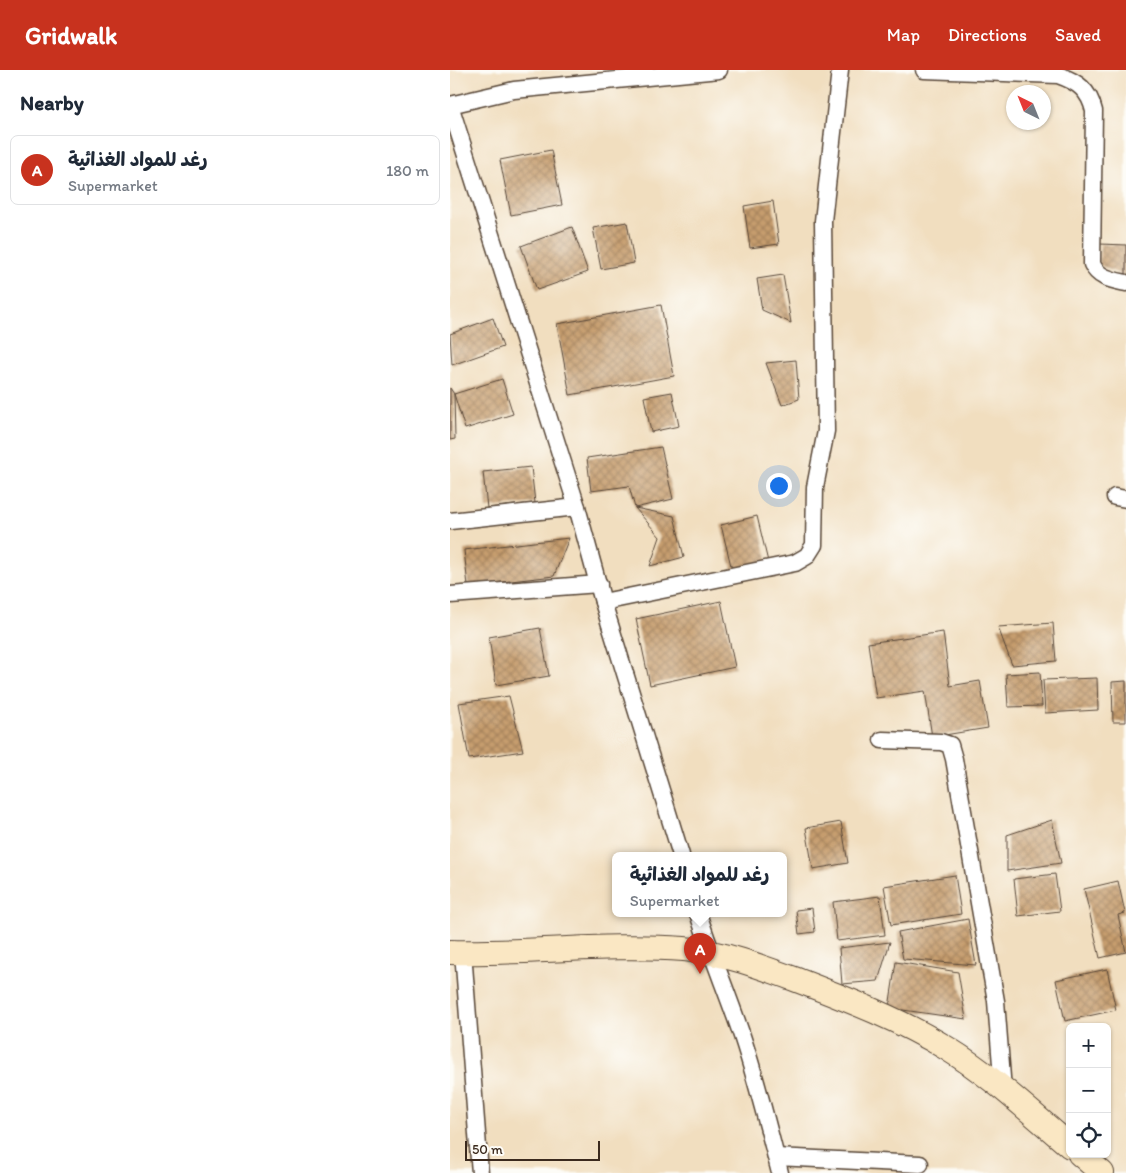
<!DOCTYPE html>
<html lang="en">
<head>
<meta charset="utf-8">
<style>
	body { margin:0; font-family:Itim,"Playpen Sans Arabic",sans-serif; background:#f2f2f3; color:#1f2937 }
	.controls { position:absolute; right:15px; bottom:15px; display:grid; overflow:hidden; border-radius:8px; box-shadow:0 1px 4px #0004 }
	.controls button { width:45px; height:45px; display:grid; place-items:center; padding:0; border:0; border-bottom:1px solid #e0e1e3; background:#fff; color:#1f2937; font:25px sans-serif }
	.compass { position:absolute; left:556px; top:15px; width:45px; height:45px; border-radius:50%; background:#fff; box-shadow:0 1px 4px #0004; rotate:317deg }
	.scale { position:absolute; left:15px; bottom:12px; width:135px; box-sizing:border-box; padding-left:5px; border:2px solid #3b2a1e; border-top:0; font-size:14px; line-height:18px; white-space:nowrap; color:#3b2a1e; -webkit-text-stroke:4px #fdfcf7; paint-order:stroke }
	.you { position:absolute; left:328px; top:415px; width:18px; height:18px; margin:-12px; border:4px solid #fff; border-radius:50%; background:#1a73e8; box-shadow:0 0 0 8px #1a73e833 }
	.badge { display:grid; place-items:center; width:32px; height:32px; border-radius:50%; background:#c8321e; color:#fff; font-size:16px; font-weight:700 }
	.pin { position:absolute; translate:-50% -41px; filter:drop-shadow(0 1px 2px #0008) }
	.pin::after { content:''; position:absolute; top:26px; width:18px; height:15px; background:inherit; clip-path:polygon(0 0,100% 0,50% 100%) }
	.popup { position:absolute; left:162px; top:782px; width:175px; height:65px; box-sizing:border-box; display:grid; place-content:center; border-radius:8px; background:#fff; filter:drop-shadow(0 1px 4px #0005); font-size:16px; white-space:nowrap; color:#747a83 }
	.popup b { font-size:19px; color:#1f2937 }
	.popup::after { content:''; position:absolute; left:50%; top:100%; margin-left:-10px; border:10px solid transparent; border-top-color:#fff }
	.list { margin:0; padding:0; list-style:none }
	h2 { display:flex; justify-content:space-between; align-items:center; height:65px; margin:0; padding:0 20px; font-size:21px }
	h2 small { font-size:16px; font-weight:400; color:#747a83 }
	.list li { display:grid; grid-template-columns:32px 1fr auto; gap:15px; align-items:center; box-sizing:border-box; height:70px; margin:0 10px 10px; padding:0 10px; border:1px solid #e0e1e3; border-radius:8px }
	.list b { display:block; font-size:19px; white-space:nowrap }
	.list p { margin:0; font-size:16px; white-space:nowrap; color:#747a83 }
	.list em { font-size:16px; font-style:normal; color:#747a83 }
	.icon { flex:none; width:28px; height:28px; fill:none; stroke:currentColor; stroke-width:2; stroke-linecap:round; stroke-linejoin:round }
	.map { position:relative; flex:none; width:676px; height:1103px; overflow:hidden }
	header { display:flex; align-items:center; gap:30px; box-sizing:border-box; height:70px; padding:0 25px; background:#c8321e; color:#fff }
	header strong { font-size:24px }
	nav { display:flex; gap:28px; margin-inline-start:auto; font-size:18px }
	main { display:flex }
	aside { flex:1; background:#fff }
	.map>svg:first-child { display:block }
	.building { fill:url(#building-cross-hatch) }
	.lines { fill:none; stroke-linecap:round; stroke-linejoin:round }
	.street-casing { stroke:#564536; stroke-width:19 }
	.secondary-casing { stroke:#564536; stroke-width:26 }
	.street { stroke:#fff; stroke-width:16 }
	.secondary { stroke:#fae7c3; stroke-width:24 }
</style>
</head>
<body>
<header>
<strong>Gridwalk</strong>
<nav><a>Map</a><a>Directions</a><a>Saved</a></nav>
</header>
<main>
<aside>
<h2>Nearby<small></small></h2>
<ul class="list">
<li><span class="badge">A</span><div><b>رغد للمواد الغذائية</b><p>Supermarket</p></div><em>180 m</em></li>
</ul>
</aside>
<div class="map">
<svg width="676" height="1103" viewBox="0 0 676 1103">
	<defs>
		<pattern id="building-cross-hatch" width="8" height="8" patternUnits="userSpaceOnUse" patternTransform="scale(1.25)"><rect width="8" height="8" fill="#c69d6e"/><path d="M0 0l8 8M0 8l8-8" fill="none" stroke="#a2805a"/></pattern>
	</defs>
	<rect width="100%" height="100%" fill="#fdfcf7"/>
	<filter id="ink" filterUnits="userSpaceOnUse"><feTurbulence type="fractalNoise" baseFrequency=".02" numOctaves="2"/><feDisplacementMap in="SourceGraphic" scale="10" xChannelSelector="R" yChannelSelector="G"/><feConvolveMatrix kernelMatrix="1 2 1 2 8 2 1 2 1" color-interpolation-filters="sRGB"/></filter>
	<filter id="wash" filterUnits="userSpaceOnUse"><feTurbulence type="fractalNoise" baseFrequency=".0096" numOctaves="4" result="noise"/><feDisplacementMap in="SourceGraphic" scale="20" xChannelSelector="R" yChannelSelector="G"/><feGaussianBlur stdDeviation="1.12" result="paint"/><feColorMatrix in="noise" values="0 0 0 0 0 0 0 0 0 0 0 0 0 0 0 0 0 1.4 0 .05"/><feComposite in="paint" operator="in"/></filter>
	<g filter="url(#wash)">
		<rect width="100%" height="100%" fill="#f1debf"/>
		<g id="blocks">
			<g class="building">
				<path d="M101 80 112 135 61 145 50 90Z"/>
				<path d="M323 131 329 174 300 178 294 136Z"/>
				<path d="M177 152 184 193 151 199 143 158Z"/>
				<path d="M122 157 138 202 87 220 71 176Z"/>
				<path d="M650 174 676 175V207L649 195Z"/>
				<path d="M333 205 341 253 312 240 307 209Z"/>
				<path d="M211 235 224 306 120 325 107 254Z"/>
				<path d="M43 248 53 277 2 295 0 264Z"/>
				<path d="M346 290 349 329 332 335 316 293Z"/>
				<path d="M52 309 63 344 15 359 4 324Z"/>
				<path d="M0 318 4 324 5 369 0 370Z"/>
				<path d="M222 322 229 356 201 362 194 327Z"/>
				<path d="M211 377 223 429 185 438 179 416 141 421 137 388Z"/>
				<path d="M81 397 85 433 37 438 33 402Z"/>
				<path d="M185 438 224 446 234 487 200 496 210 467Z"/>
				<path d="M307 446 319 496 283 504 271 455Z"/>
				<path d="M119 468 104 506 18 516 14 480Z"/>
				<path d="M271 531 285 597 200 615 186 549Z"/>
				<path d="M603 553 606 591 562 595 548 557Z"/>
				<path d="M90 558 99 606 46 615 39 567Z"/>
				<path d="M493 562 500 616 530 611 538 658 482 667 475 621 426 628 418 573Z"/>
				<path d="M590 602 592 636 558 637 556 604Z"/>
				<path d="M647 608 648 640 595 643 593 610Z"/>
				<path d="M676 611V652H663L662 612Z"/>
				<path d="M59 626 73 681 19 689 9 633Z"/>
				<path d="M602 750 611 793 557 801V765Z"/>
				<path d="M391 752 398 793 363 799 356 758Z"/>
				<path d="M605 804 610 841 568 846 564 809Z"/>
				<path d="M505 805 511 844 441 855 434 816Z"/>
				<path d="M668 811 675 843 668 845 676 882 650 888 634 819Z"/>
				<path d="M430 826 435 865 387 871 383 832Z"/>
				<path d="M362 838 365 862 349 864 346 840Z"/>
				<path d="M518 849 526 895 453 889 448 862Z"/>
				<path d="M440 872 428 911 392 914 389 878Z"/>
				<path d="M446 892 508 902 516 949 439 938Z"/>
				<path d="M657 899 666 940 615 951 606 910Z"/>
			</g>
		</g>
	</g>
	<g filter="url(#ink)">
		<use href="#blocks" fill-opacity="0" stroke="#564536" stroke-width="1"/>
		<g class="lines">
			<g class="street-casing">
				<g id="street">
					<path d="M474 0 608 5C628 12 639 20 644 41L642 194C648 208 662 210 676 213"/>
					<path d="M0 35 127 437 153 532 231 785"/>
					<path d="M0 35 64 20 269 0"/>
					<path d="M665 427 676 429"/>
					<path d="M0 451 127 437"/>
					<path d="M0 525 149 514"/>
					<path d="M153 532 345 493 357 486 364 475 365 417 376 361 373 151 390 0"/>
					<path d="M432 670 491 672 500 675 504 689 546 931 553 1020"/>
					<path d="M248 843C261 885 278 924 292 966 307 1011 318 1057 330 1103"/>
					<path d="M13 882 30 1103"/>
					<path d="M326 1087 470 1094"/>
				</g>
			</g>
			<g class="secondary-casing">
				<g id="secondary">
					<path d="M0 882C78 884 157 873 234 879 272 882 312 897 347 910 399 930 451 950 498 979 542 1006 581 1043 620 1076"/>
					<path d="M630 1084 652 1103"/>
				</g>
			</g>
			<use href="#street" class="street"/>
			<use href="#secondary" class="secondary"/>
		</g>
	</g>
</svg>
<div class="controls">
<button>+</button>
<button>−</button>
<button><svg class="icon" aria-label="locate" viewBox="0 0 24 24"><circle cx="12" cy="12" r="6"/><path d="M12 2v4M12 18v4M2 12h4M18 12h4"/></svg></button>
</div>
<svg class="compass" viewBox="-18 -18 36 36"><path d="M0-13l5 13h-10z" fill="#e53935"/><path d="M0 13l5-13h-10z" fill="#747a83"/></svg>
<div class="scale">50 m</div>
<div class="you"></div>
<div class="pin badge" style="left:250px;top:904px">A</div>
<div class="popup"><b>رغد للمواد الغذائية</b>Supermarket</div>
</div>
</main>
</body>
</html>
